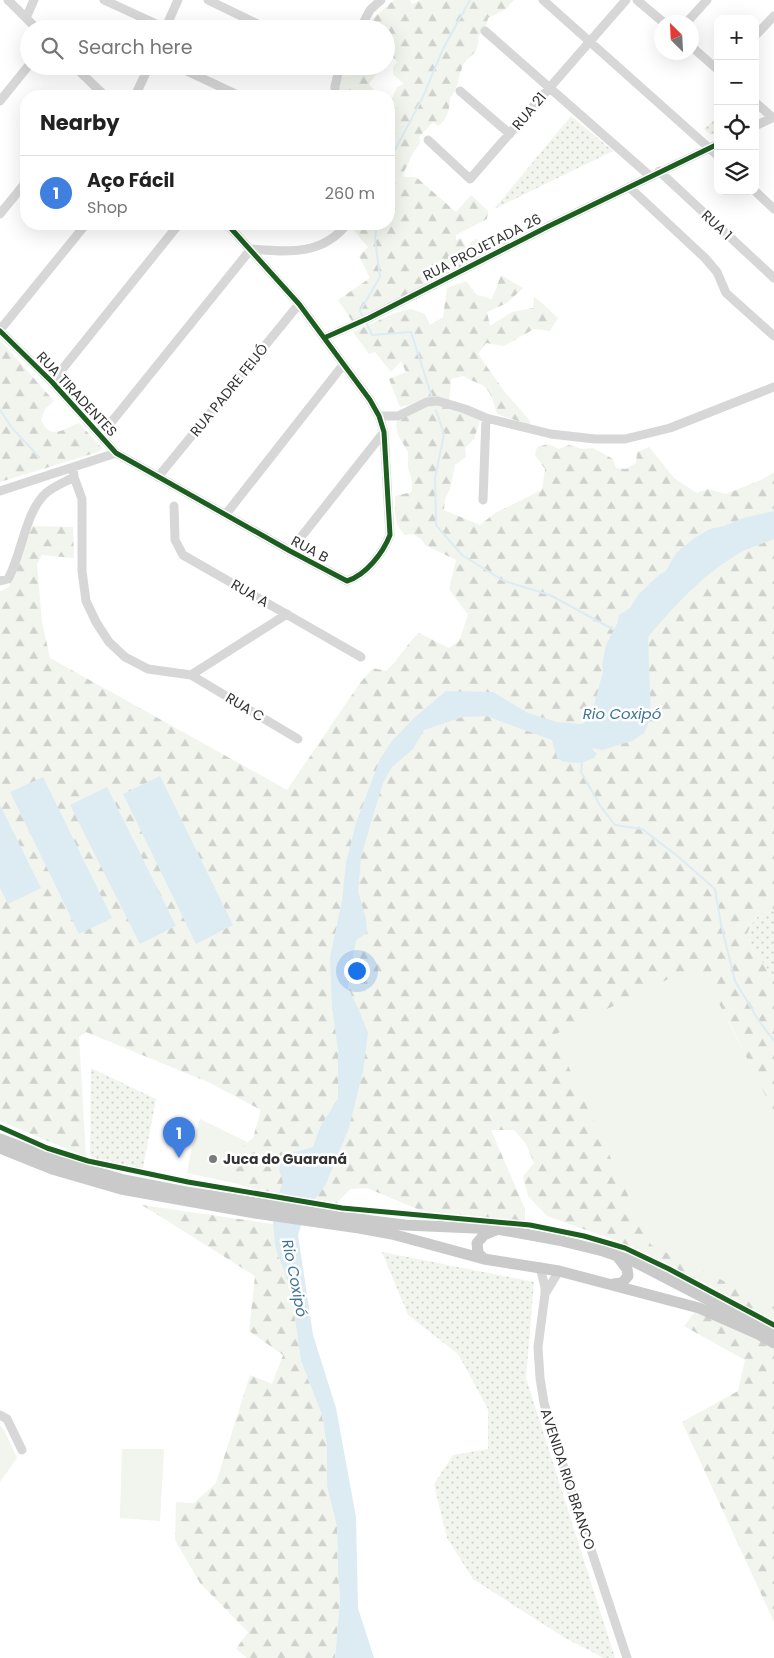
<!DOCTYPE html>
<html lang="en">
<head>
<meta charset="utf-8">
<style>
  :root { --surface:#fff; --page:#f6f6f6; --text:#222; --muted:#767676; --line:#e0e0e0; --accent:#111827 }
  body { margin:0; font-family:Poppins,sans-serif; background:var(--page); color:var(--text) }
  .controls { position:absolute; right:15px; top:15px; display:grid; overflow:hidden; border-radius:10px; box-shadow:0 5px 20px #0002 }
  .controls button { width:45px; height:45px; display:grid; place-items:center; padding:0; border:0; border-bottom:1px solid var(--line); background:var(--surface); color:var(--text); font:25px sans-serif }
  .compass { position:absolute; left:654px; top:15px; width:45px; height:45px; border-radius:50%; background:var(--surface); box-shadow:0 5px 20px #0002; rotate:336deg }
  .you { position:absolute; left:356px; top:970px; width:18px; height:18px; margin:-12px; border:4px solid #fff; border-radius:50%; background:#1a73e8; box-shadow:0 0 0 8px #1a73e833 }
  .badge { display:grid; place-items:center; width:32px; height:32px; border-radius:50%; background:var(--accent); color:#fff; font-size:16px; font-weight:700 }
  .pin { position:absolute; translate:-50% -41px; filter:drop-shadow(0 1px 2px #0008) }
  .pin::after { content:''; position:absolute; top:26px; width:18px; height:15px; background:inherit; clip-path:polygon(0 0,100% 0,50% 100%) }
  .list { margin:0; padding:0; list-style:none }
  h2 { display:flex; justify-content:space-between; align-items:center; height:65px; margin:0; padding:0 20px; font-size:21px }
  h2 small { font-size:16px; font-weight:400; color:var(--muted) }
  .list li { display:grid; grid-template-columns:32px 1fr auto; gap:15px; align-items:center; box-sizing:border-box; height:75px; padding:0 20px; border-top:1px solid var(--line) }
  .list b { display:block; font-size:19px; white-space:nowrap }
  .list p { margin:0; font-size:16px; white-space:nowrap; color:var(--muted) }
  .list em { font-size:16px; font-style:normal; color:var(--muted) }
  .icon { flex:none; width:28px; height:28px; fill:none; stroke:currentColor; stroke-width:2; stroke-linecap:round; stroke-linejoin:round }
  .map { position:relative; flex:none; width:774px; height:1658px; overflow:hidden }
  .search { position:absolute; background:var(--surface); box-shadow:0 5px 20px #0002; left:20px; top:20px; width:375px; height:55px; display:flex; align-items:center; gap:12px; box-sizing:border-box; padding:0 18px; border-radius:28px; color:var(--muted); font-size:19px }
  .panel { position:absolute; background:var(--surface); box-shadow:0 5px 20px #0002; left:20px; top:90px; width:375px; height:140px; border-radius:20px }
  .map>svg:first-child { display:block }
</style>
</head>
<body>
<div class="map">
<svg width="774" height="1658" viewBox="0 0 774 1658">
  <defs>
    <pattern id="grass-dots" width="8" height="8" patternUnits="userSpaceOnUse" patternTransform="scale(1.25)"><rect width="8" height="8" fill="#f1f5ed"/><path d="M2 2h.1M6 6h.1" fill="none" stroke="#cfd2cc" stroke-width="1.8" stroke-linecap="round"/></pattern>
    <pattern id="forest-firs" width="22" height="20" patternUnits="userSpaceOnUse" patternTransform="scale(1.25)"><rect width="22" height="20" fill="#f1f5ed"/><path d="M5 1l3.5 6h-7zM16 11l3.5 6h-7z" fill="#cfd2cc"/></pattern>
  </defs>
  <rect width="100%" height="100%" fill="#fff"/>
  <path fill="url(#grass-dots)" d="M571,116L613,151L494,209Z
    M718,117V131L711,135L704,129Z
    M774,910V981L769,971L753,949L747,934C753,920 758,912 774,910Z
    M91,1068L156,1099L142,1173L95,1162L90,1155Z
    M382,1252L534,1282L526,1378L615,1658H604L565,1638L473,1579L447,1538L434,1484L453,1455L488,1449V1409L458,1354L408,1315Z"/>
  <path fill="url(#forest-firs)" d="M394,0H410L412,5L419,0H514L506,9L488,18L486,26L478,37C481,55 466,55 462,68C457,80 459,87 450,98C450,109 447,120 438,126L433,122L419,137L420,143L412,155L403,174L405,177H416L456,212L471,195L488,211L487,219L456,235V240L461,238L467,249L470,243L476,239L483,241L486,246L491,249L497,247L496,233L500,232L507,244L354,324L338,300L370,278L359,256L368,247L354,231L358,224H389V105L397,87L404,84L393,74V67L397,62L393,57L388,54L386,47V29H365L370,21Z
    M345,66H386H382L369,84L373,89L370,96H338L340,79Z
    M501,275L523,288L507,303L487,312L490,326L512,312L533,308L534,296L558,318L550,331L534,329L504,346L486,343L478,354L504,391L530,421V425L497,414C494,404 491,390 482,385C476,382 470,380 464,376L451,379L449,405L480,421L474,439L465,448L466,457L455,465L450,489L445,499L444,510L480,525L495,513L542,490L545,469L535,455L537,447L548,444L559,449L569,445L583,449L593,448L613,459L616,468L626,469L636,463L637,452L649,447L674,478L697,493L708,489L726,494L761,480L774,472V910C758,912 753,919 747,934L753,949L769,971L774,981V1114L729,1022L717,1007L774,1305V1323L617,1241L547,1216L528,1196L523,1176L534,1163L526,1144L514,1130H491L525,1209V1222L422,1211L367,1188L350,1189L337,1203L260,1191L234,1183L233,1170L239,1149L253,1138L261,1110L208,1082L86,1032L79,1037L86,1157L0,1121V591H2L9,587L32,526L73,527L74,558L42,555L37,564L42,622L50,658L287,790L360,683L373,668L386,671C399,660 406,644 419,633L449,648L459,641L468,615L449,589L456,560L425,545L421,539L413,534L405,535C393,523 395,512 395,496L412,492V481L408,467V452L398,435L396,425L399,417L422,402L400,407L389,379L406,372L401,361L391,372L375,352L369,354L353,332L395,313L411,309L425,314L430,325L443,317L447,288L466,281L477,295L492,299Z
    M0,340L54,401L45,409L41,420C50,441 64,429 79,423L102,448L98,452L0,482Z
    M142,1205L273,1224L275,1247L291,1291L301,1361L322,1415L327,1447V1486L337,1527L338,1573L340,1599L335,1658H247L236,1649L248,1632L200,1583L175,1540L176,1502L194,1503L216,1483L250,1375L272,1384L283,1355L249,1331L255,1276Z
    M695,1312L764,1341L774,1349V1622L682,1422L738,1391L745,1360L684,1326Z"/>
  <path fill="#f1f5ed" d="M699,964L774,1112V1306L651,1245L554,1035Z
    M200,1119L247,1142C235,1153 233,1167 234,1183L187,1173L192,1147Z
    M0,1425L4,1430L17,1458L0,1482Z
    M122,1449H164L160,1521L120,1518Z"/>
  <path fill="#ddebf3" d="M774,511V539C765,543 754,546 745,550C707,570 676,604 648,637L651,718L644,733L632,741L602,750L592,748L594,752L597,753L594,758L581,763L564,762L557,758L552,740L486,716L463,717L424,730L413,749L392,767L383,783L370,826L361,857L358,891L366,919L367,933L356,940L348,988L358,1008L368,1033L363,1071L349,1128L325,1186L306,1210L298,1235L313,1335L336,1408L356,1517L358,1608L374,1658H335L340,1599L338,1573L337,1527L327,1486V1447L322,1415L301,1361L291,1291L275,1247L273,1224L275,1204L283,1182L279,1169L282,1156L313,1147L321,1125L338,1099V1050L332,1006L330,957L342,901L346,863L356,823L380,759L392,741L415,717L446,691L493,692L528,713L557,722L582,724L587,721L592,714L595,701L603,672L602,665L606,645L617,624L619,615L630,608L638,595L659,575L666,571L676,553L696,537L710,529L724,526L743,518Z
    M160,776L233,925L196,944L123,794Z
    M43,777L112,918L79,934L10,792Z
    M107,787L176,926L140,944L70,805Z
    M0,805L41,888L8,904L0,888Z"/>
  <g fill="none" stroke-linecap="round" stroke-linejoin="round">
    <path stroke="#ddebf3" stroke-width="2" d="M389,161L422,99L443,49L470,0
      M363,317L360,311L380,277L375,239L377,224
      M366,322L372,335L411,332L432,397
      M0,410L12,428L39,457
      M436,410L444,434L435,478L436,525L462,555L504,581L550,595L616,631
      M582,763L581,772L601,807L615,825L642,829L675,854L715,889L721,924L735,981L759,1021L774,1041"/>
    <path stroke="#d7d7d7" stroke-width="9" d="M8,0L37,29
      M104,0L165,28
      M208,0L268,29
      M543,0L718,156
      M637,0L663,22
      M26,18L34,0
      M687,22L707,0
      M165,29L178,0
      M360,29L370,10L381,0
      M485,31L650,176
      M755,36L774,16
      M692,47L718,70
      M74,66L105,96
      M176,66L240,96
      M460,91L510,134
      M135,96L149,66
      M335,96V86L340,66
      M0,101L29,65
      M755,102L773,118
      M755,126L774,117
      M428,140L470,179L626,0
      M659,171L774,278
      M629,187L705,258L717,272L726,293L774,336
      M755,191L774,209
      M0,214L26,182
      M251,249C287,252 322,256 347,224
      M0,330L86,224
      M0,331L52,382L116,453L290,551L347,581C366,575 383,553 390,535L384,432L379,416L370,400L299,304L227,224
      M324,338L369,318L547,227L718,144
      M52,382L179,224
      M379,416H398L427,402L438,401L465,409L486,418L551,434L595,439H625L670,428L774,387
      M101,435L251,249
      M73,467L74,477L82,499V571L86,601L96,622L109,642L125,657L148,669L191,675L287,614
      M158,477L299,304
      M0,491L116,453
      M483,500L486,418
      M174,506L175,540L183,555L361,657
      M226,514L343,365
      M290,551L384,432
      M0,581L8,579C22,554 25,512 46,493C54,486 65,482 74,477
      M191,675L298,739
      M540,1267L545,1287V1294L538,1347L540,1378L544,1403L555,1441L627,1658
      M545,1294L559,1271
      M0,1415L7,1419L22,1450"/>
    <path stroke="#cacaca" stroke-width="11" d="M0,1139L55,1160L124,1180L186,1192L372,1221L405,1225L497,1229L558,1240L603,1251L635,1262L774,1334
      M0,1148L52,1169L121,1189L255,1213L359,1228L392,1234L484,1259L559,1271L699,1308L758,1334L774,1343
      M484,1259L478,1253L477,1243L484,1235L496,1230
      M613,1284L622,1283L628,1276L627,1269L617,1256"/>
    <g stroke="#fff" stroke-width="8">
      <path id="cycleway" d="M0,331L52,382L116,453L290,551L347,581C366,575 383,553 390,535L384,432L379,416L370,400L299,304L227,224
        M324,338L369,318L547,227L718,144
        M0,1127L47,1148L88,1161L188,1182L342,1208L530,1225L584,1236L625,1248L669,1269L774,1325"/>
    </g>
    <use href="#cycleway" stroke="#1b5e20" stroke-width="5"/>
  </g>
  <circle fill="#7a7a7a" stroke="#fff" stroke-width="2" cx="213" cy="1159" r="5"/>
  <g text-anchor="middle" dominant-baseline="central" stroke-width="5" stroke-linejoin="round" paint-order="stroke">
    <g font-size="14" fill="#333" stroke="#fff">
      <text transform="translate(529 111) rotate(-50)">RUA 21</text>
      <text transform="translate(717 225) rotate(43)">RUA 1</text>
      <text transform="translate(482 247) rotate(-27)">RUA PROJETADA 26</text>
      <text transform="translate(229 390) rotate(-51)">RUA PADRE FEIJÓ</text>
      <text transform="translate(77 394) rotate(47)">RUA TIRADENTES</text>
      <text transform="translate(310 549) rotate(28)">RUA B</text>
      <text transform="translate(250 593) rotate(30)">RUA A</text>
      <text transform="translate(245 707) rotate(31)">RUA C</text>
      <text transform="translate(568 1479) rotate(72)">AVENIDA RIO BRANCO</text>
    </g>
    <g font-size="14" font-weight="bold" fill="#333" stroke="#fff" text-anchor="start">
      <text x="223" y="1159">Juca do Guaraná</text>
    </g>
    <g font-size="15" font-style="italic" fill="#3f7597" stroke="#fff">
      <text x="622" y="713">Rio Coxipó</text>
      <text transform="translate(295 1278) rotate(79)">Rio Coxipó</text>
    </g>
  </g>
</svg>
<div class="controls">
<button>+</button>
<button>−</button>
<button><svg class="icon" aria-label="locate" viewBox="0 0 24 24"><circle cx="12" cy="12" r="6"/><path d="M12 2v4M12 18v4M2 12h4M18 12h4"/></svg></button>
<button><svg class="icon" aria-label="layers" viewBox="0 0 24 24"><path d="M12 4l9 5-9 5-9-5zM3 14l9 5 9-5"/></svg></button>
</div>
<svg class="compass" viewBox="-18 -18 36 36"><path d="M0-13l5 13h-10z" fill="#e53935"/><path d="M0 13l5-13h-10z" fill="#767676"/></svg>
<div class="you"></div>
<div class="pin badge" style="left:179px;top:1158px;background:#3f7fe0">1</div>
<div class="search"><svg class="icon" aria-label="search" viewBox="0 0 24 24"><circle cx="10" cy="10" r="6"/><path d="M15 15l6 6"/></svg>Search here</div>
<section class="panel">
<h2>Nearby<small></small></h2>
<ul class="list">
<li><span class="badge" style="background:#3f7fe0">1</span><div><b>Aço Fácil</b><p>Shop</p></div><em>260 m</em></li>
</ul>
</section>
</div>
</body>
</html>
